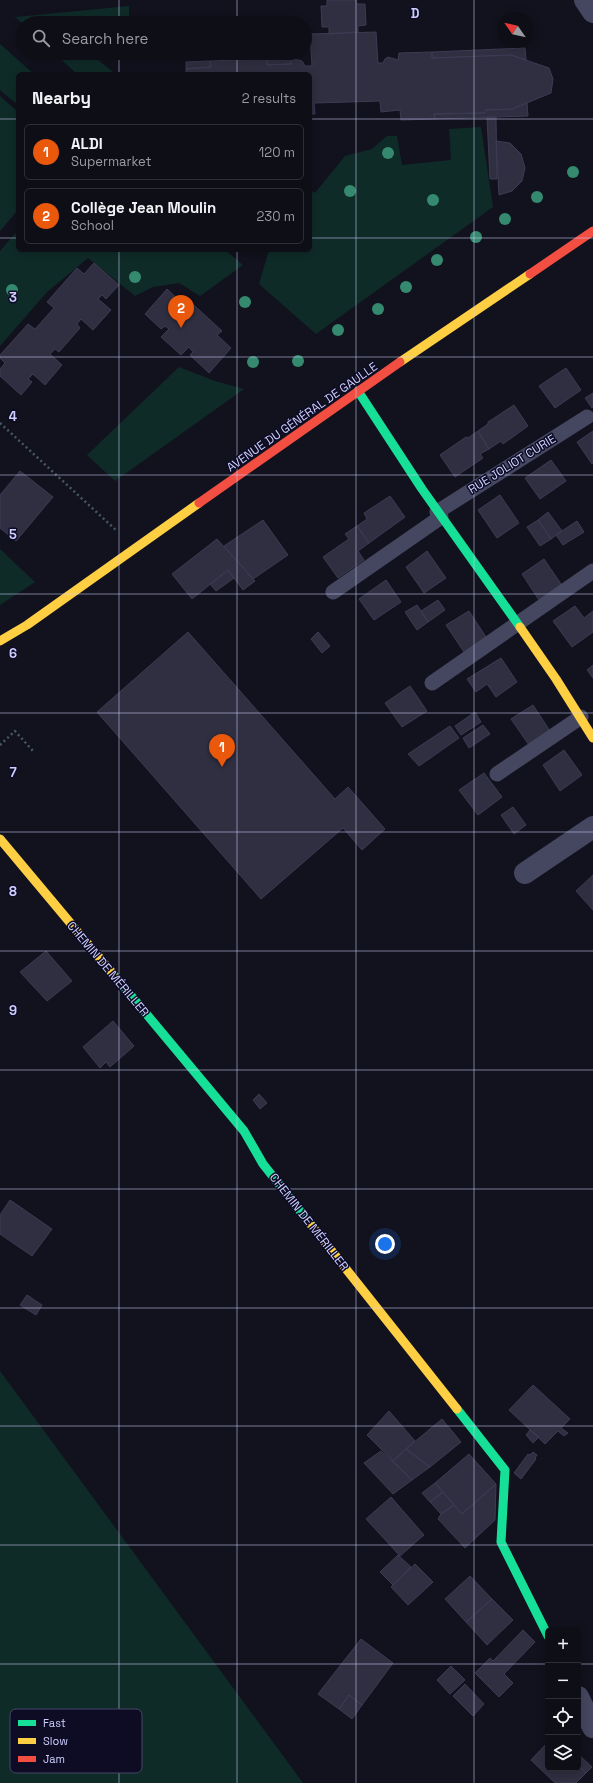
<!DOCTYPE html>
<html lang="en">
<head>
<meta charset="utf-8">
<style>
  :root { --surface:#0e0e16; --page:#17171f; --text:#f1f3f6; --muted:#9b9ca1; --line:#2e2e35; --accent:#ea580c }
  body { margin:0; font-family:"Space Grotesk",sans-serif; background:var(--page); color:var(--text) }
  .controls { position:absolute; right:12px; bottom:12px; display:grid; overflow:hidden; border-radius:6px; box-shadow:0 2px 10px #0003 }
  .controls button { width:36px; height:36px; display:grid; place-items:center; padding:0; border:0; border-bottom:1px solid var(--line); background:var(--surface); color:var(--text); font:20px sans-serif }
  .compass { position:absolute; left:497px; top:12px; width:36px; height:36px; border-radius:50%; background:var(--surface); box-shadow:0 2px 10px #0003; rotate:304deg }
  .you { position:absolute; left:385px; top:1244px; width:14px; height:14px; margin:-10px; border:3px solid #fff; border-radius:50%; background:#1a73e8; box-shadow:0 0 0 6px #1a73e833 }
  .badge { display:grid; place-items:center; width:26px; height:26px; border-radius:50%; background:var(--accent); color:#fff; font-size:13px; font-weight:700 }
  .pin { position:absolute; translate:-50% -33px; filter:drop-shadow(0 1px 2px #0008) }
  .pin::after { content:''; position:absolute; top:21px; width:14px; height:12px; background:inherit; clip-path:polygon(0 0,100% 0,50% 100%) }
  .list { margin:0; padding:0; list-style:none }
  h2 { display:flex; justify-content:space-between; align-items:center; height:52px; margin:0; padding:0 16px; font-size:17px }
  h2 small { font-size:13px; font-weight:400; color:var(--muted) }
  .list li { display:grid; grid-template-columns:26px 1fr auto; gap:12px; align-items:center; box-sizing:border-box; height:56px; margin:0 8px 8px; padding:0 8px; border:1px solid var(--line); border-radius:6px }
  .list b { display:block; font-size:15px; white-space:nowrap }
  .list p { margin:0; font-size:13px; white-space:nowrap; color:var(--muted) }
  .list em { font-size:13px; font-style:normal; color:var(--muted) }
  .icon { flex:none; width:22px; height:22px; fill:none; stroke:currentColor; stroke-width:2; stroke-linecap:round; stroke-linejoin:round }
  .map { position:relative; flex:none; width:593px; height:1783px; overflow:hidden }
  .search { position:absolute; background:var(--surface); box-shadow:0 2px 10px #0003; left:16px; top:16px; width:296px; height:44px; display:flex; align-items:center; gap:10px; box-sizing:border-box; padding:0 14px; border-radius:22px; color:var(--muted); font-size:15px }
  .panel { position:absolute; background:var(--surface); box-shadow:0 2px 10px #0003; left:16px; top:72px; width:296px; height:180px; border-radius:6px }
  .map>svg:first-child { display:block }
</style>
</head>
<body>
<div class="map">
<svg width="593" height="1783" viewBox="0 0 593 1783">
  <rect width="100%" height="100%" fill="#12121e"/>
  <path fill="#0f2b28" d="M129,6V23H23V24L15,17Z
    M0,44L34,74H18V105L0,90Z
    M54,53H105L99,61L116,74H77Z
    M0,96L18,112V210L0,231Z
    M481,127L493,207L316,334L259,284L269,250H310V190L315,193L345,156L372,149L387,136H397L402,165L451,160L449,129Z
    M18,230V250H225L243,265L200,296L179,283L153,287L135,296L88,258L47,292L0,346V251Z
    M179,367L215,381L244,389L115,481L87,455Z
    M0,549L35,582L0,605Z
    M0,1371L303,1783H0Z"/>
  <path fill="#302f41" stroke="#3c3b53" d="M327,0H356L357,4H365L366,25L358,26V32L329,34V27H322L321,6H327Z
    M376,32L378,63H383L385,59L388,57L398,60L399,53L432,52V58L511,55L549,68L553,79L551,93L512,109L486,110L485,113L434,114L435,119L401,120L400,110L381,112L380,101L314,103L315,114H310V74H186V69L211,67L210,61L267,59V65L291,64L293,59L298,60L302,61L305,66H312L310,34Z
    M525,48L526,60L511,55L432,58V52Z
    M291,58V64L267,65V59Z
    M210,61L211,67L186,69V62Z
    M527,103L528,116L435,119L434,114L485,113L486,110L512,109Z
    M487,117H496L497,179H490Z
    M496,141L510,143L521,154L525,168L522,181L512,191L499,195Z
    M94,263L119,285L106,299L102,295L98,299L111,310L93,330L81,319L77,324L80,328L59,352L55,349L50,354L62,365L45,385L33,374L28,379L32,382L21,395L0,376V369L5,363L0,358V355L28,324L35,329L54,308L47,302L77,268L84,274Z
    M167,289L180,301L184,296L222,331L217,335L231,348L209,373L190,355L193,352L189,347L181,355L161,337L169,329L165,326L161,329L145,314Z
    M566,368L581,390L555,408L539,386Z
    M593,393V407L592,408L585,398Z
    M514,405L528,426L503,444L501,441L489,449L478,431L488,424V422Z
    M478,431L489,449L480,454L483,458L455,477L440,455L466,437L468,438Z
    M593,431V463L592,464L577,442Z
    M551,460L566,481L540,499L525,478Z
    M20,471L53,497L16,541L0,528V495Z
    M500,495L519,523L497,538L478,510Z
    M390,496L405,517L369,543L357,526L367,519L364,513Z
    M548,512L562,531L551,539L538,520Z
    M263,520L288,555L253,579L224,546Z
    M538,520L551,539L540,546L527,527Z
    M577,521L584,532L563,545L556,535Z
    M357,526L369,543L358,551L364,560L338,578L323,557L349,539L345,534Z
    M217,539L255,581L243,590L228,570L192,599L172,574Z
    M427,551L446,578L424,593L406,567Z
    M544,559L561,584L539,600L522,574Z
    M228,570L234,578L216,591L210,584Z
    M386,580L401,602L374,620L359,599Z
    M438,600L445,610L428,622L421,611Z
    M417,605L428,622L417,630L405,612Z
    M575,606L584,618L593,611V632L572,647L553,621Z
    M469,611L486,637L464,652L446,625Z
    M188,632L335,799L348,787L385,829L362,850L343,828L261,899L97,712Z
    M318,632L330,646L322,653L311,639Z
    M501,658L517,682L496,697L487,684L476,692L467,679Z
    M593,665V678L587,670Z
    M410,686L427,711L402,727L385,703Z
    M533,705L550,731L529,745L511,719Z
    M475,712L481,722L461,735L455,726Z
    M483,725L490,734L469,748L463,738Z
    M450,726L459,738L419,766L408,754Z
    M564,750L582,775L560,791L543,765Z
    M484,773L502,797L478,815L459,790Z
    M513,807L526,825L514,834L501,815Z
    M593,875V910L576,891Z
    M46,951L72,981L47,1001L20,972Z
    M113,1021L134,1046L110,1067L106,1062L100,1068L83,1047Z
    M259,1094L267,1103L260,1109L253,1100Z
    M10,1200L52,1229L32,1256L0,1234V1215Z
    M27,1295L42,1305L36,1315L20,1305Z
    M533,1385L570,1419L561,1428L568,1433L564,1436L558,1431L545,1444L509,1410Z
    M389,1411L415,1441L393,1461L367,1435Z
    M442,1419L461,1442L430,1467L406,1449Z
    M530,1430L539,1437L533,1443L526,1435Z
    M406,1449L430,1467L412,1480L393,1461Z
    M381,1451L412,1480L393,1494L364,1463Z
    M533,1452L537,1455L535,1458L536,1459L521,1479L514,1473L528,1454L530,1455Z
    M469,1454L496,1484L462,1514L435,1483Z
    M435,1483L443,1492L430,1502L422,1493Z
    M496,1484L495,1520L465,1548L438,1519L441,1514L454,1505L462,1514Z
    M443,1492L454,1505L441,1514L430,1502Z
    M391,1497L424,1535L400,1556L366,1519Z
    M398,1555L411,1567L393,1585L380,1572Z
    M415,1564L433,1582L408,1605L391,1587Z
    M470,1576L492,1599L466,1622L445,1599Z
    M492,1599L513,1620L487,1645L466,1622Z
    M523,1630L535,1642L504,1674L513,1683L499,1697L475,1673L490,1658L493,1661Z
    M361,1639L393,1663L362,1705L349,1695L339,1709L318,1694Z
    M451,1666L465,1680L450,1694L437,1680Z
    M465,1684L484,1704L473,1716L453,1696Z
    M349,1695L362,1705L352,1719L339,1709Z
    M548,1742V1768H578V1765L586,1773L576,1783H555L531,1760Z
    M578,1754L592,1767L586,1773L578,1765Z"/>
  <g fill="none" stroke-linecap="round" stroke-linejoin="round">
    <path stroke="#455965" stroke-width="2.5" stroke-dasharray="2 3" stroke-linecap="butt" d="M0,423L117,531
      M0,745L15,731L33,751"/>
    <path stroke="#454760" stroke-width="15" d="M437,512L587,417
      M333,592L441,517
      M432,683L593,571
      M497,774L581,717"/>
    <path stroke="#454760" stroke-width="22" d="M585,0L593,12
      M525,873L593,827
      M578,1697L593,1727"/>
    <path stroke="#16e098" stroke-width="9" d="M358,391L422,489L520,627
      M113,974L244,1131L263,1164L312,1226
      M457,1409L505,1470L501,1542L548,1636"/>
    <path stroke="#ffcf43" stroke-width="9" d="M400,362L530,274
      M520,627L556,679L593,738
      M0,641L27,625L199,503
      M0,839L113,974
      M312,1226L457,1409"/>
    <path stroke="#f24e42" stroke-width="9" d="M530,274L593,231
      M199,503L400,362"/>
  </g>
  <g fill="#34896f">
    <circle cx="388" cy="153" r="6"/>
    <circle cx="573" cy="172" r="6"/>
    <circle cx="350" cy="191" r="6"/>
    <circle cx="537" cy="197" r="6"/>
    <circle cx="433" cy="200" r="6"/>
    <circle cx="505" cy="219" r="6"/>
    <circle cx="476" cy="237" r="6"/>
    <circle cx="437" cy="260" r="6"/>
    <circle cx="135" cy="277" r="6"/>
    <circle cx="406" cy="287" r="6"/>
    <circle cx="12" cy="290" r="6"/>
    <circle cx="245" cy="302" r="6"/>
    <circle cx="378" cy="309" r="6"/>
    <circle cx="338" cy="330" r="6"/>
    <circle cx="298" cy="361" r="6"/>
    <circle cx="253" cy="362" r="6"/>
  </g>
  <path fill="none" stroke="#cfcfff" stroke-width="1" stroke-opacity="0.55" d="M119,0V23M237,0V23M356,0V1783M474,0V1783M119,53V74M237,53V74M0,119H18M310,119H593M0,238H18M310,238H593M119,250V1783M237,250V1783M0,357H593M0,475H593M0,594H593M0,713H593M0,832H593M0,951H593M0,1070H593M0,1189H593M0,1308H593M0,1426H593M0,1545H593M0,1664H548M578,1664H593"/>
  <g text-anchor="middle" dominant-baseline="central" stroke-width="3" stroke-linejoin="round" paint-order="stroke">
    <g font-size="12" fill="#cfcfff" stroke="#0d0c24">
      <text transform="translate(302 417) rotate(-35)">AVENUE DU GÉNÉRAL DE GAULLE</text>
      <text transform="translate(512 464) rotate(-32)">RUE JOLIOT CURIE</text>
      <text transform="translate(108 969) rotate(50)">CHEMIN DE MÉRILLER</text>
      <text transform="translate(309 1222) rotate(52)">CHEMIN DE MÉRILLER</text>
    </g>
  </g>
  <rect x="10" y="1709" width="132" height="64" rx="6" fill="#0d0c24" stroke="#474666" stroke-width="1"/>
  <rect x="18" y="1720" width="18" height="6" fill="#16e098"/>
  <rect x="18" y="1738" width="18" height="6" fill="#ffcf43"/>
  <rect x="18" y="1756" width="18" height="6" fill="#f24e42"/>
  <g font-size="11" fill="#cfcfff">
    <text x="43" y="1727">Fast</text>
    <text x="43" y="1745">Slow</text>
    <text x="43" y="1763">Jam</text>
  </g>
  <g font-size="13" text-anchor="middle" font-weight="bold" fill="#cfcfff" stroke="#0d0c24" stroke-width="3" stroke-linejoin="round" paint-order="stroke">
    <text x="415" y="18">D</text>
    <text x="13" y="302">3</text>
    <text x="13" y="421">4</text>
    <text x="13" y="539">5</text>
    <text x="13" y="658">6</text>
    <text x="13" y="777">7</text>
    <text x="13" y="896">8</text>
    <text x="13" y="1015">9</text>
  </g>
</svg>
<div class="controls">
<button>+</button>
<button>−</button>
<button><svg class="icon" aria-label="locate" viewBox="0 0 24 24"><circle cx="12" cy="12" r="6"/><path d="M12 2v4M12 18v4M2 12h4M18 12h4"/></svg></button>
<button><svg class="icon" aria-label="layers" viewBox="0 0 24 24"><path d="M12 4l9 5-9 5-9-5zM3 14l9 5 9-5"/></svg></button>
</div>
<svg class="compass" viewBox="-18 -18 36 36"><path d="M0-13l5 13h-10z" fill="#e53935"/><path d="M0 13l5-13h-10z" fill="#9b9ca1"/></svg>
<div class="you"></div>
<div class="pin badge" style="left:222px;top:767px">1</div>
<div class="pin badge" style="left:181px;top:328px">2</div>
<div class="search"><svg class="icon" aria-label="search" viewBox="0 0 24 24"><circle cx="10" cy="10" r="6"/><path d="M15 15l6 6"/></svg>Search here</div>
<section class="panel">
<h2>Nearby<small>2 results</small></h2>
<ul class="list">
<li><span class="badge">1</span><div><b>ALDI</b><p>Supermarket</p></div><em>120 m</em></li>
<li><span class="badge">2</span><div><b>Collège Jean Moulin</b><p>School</p></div><em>230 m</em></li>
</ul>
</section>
</div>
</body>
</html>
